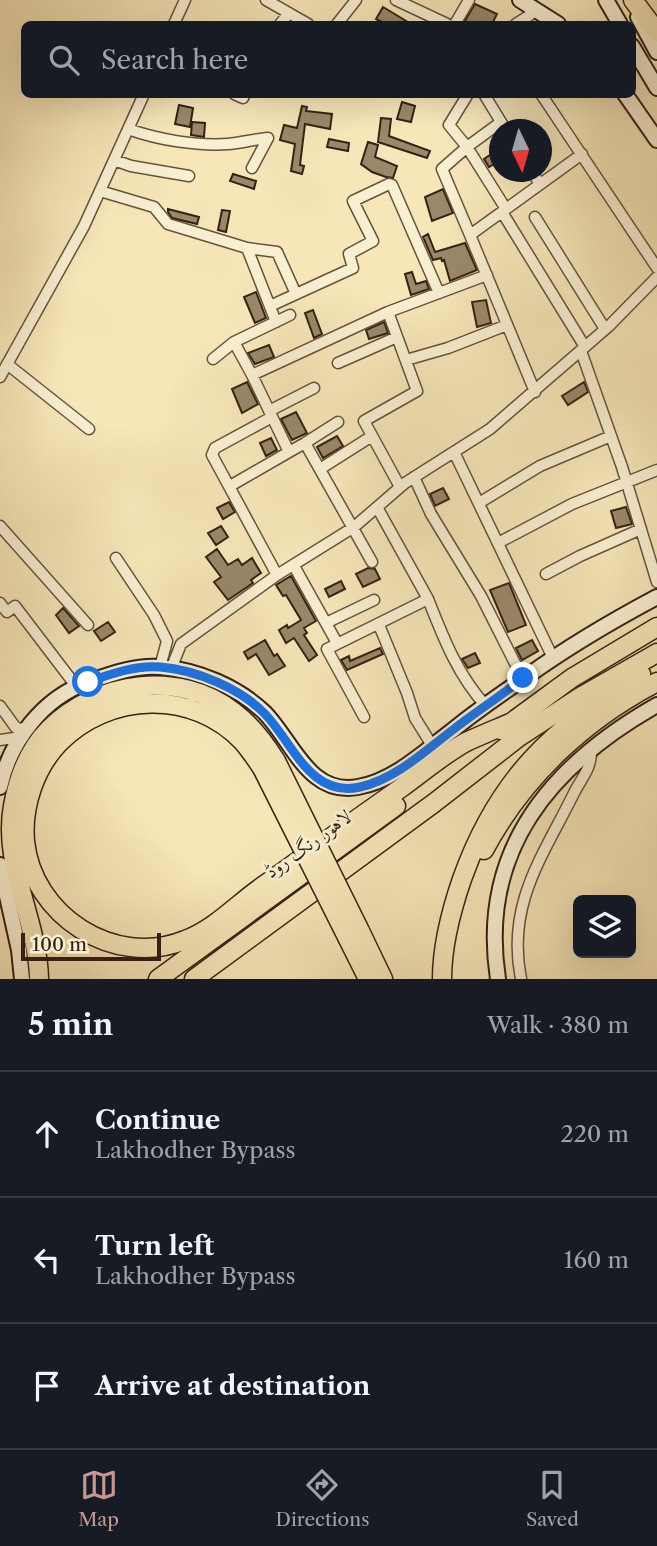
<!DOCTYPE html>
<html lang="en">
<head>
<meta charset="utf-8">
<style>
  :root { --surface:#171b24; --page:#20242c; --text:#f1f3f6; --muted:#9ea1a6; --line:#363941; --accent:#c59692 }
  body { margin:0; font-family:"Libre Caslon Text",Amiri,serif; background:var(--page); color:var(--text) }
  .controls { position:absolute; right:21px; bottom:21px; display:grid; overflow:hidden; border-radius:10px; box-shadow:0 7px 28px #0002 }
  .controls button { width:63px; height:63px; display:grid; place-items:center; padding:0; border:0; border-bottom:2px solid var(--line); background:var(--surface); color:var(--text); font:35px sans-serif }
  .compass { position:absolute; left:489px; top:119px; width:63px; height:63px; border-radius:50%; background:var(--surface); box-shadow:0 7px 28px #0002; rotate:175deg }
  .scale { position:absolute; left:21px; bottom:18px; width:140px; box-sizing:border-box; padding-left:7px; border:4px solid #352214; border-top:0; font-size:19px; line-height:24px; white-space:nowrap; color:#352214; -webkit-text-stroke:5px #f9efd1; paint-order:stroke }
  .stop { position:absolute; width:21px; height:21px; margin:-16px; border:5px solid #1a73e8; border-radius:50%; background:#fff }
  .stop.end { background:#1a73e8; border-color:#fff; box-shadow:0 2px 7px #0008 }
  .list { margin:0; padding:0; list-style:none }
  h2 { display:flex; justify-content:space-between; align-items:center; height:91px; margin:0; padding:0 28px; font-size:30px }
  h2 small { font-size:23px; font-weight:400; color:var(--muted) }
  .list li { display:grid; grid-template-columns:46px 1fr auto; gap:21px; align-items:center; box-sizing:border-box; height:126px; padding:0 28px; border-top:2px solid var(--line) }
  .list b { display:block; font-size:26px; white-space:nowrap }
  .list p { margin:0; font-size:23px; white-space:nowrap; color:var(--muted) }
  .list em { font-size:23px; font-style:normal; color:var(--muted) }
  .icon { flex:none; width:38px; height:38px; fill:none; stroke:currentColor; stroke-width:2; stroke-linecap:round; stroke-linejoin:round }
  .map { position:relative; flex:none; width:657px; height:979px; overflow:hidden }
  .search { position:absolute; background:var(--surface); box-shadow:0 7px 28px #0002; left:21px; right:21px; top:21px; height:77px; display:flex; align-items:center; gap:18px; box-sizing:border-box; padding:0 24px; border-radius:10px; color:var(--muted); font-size:26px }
  .sheet { height:469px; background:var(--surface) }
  nav { display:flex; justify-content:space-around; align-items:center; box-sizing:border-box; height:98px; border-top:2px solid var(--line); background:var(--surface); font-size:19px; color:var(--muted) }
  nav a { display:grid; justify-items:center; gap:4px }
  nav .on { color:var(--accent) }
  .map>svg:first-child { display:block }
</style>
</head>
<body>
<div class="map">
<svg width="657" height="979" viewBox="0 0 657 979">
  <rect width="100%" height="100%" fill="#f6e6b8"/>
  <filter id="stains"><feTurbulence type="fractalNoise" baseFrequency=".00286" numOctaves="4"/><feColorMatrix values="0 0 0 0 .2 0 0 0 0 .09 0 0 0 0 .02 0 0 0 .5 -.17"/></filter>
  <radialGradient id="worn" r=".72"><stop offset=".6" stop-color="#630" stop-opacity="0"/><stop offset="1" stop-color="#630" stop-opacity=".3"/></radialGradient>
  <path fill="#998869" stroke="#352214" stroke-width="2" d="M475,4L497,14L492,24H463Z
    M383,7L398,16L411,24H386L376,19Z
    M402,102L415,106L411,122L397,119Z
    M179,105L193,108L190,127L175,124Z
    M302,106L307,107L306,111L332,114L330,129L305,124L300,165L304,166L302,174L291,171L295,144L280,140L284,125L297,128Z
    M381,118L391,119L389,136L430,151L427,158L378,142Z
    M192,122L205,123L204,137L191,135Z
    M329,139L349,143L348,151L327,147Z
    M368,142L378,145L375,157L397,166L393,178L386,177L372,172L361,164Z
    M500,148V160L489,167L484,159Z
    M233,174L256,181L254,189L230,181Z
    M443,189L453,213L432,221L425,197Z
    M168,209L199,217L197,224L172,218L168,212Z
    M222,210L230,211L226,232L218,230Z
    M428,234L435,252L465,243L477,270L450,281L444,260L442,261L441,258L433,260L423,237Z
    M412,272L416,284L426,281L429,289L411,295L405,274Z
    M256,292L266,318L255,323L244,297Z
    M486,300L491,323L477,327L472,302Z
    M313,310L322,334L314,338L305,313Z
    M384,322L388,333L369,339L366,330Z
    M269,345L274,357L255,364L248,353Z
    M247,382L258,404L242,413L232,389Z
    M584,382L588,392L568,405L562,396Z
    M296,412L307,433L292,440L281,419Z
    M337,436L343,446L323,458L317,447Z
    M271,438L277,450L266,456L260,443Z
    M443,488L449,499L435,506L430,494Z
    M229,502L235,512L223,519L217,508Z
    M626,507L632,524L616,528L611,511Z
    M221,526L228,537L216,545L208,533Z
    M217,549L228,565L238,559L242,565L252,558L261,573L251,580L253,583L228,600L214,582L221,577L206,557Z
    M368,568L375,569L380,579L363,587L356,574Z
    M291,576L316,621L304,628L307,633L304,635L317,655L309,661L294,638L286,643L279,630L287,625L288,628L301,620L286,595L283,596L276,585Z
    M341,581L345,589L329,597L325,589Z
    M509,583L526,625L508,632L490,590Z
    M63,608L79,626L69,633L56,615Z
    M108,622L115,632L101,641L94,631Z
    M265,640L274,656L277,654L285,666L269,675L256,654L248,659L244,652Z
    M532,640L538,651L522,660L516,648Z
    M380,648L383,654L347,670L341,660L349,656L350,661Z
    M475,653L480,663L468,668L462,659Z"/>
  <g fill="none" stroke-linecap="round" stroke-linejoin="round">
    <g stroke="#65533d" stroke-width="13">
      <path id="street" d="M266,0L308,24
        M396,0L447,24
        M174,24L185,0
        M280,24L289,13
        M337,24L356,0
        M455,24L469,0
        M516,24L530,15L534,8
        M234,94L243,98L245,94
        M468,94L449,125L467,147L506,209
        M484,94L501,122
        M541,94L657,268
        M128,129C159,140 196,146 228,144C241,143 255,139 268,138
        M114,160L131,166L189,176
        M252,168L268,138
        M532,172L540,184
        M100,191L154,207L168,224L247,248L276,322
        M502,212L585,347
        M535,217L605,329
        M470,235L442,169L467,147L501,122L506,130
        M247,248L277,252L296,294
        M270,306L353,268L349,254L373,241L353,201L389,184L392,185L439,293
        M234,342L290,315
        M581,351L622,467L657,582
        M213,359L234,342L252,375
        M406,360L448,348L507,325
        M338,363L397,337
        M7,364L89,429
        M0,377L84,226L144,94
        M535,392L470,235L582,154
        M269,411L314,388
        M272,417L215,448L212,455L277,575
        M305,443L338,422
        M454,452L553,658
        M320,469L372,436
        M414,477L431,514L481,596L523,679
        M230,486L289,452
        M400,487L364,421L417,391L388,312L487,275
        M479,503L540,466L611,436
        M377,507L428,599
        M0,526L88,625
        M498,543L572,504L657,470
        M116,558L154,615L167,641L160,667
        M372,562L305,443L289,452L252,375L388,312
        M294,566L337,643
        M546,574L580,556L641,529
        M0,603L7,612L15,606L76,686
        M326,623L374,600
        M379,625L407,693L415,718L433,747
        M171,669L181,644L277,575L354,527L405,483L490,429L609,326L657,277
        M0,706L16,728L26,729
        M364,717L327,649L428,599C443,637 458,676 486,706
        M0,740L21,737
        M521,979C506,904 543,856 574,793C582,777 592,768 591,749"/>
    </g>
    <g stroke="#352214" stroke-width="18">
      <path id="secondary" d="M520,0L558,24
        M606,0L620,24
        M638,17L657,52
        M632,46L657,88
        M625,94L657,140
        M0,787C10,741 43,698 88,682C111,674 136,665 160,667C198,670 238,687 265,713C293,742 309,796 358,787C394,781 425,751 453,730C476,711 501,694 526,677C569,646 610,622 657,597
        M0,865L19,950L22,979
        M498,979C478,850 551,765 657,705"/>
    </g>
    <g stroke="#352214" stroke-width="21">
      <path id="highway" d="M633,0L657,32
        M501,730L572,678L657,627
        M262,768C256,759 250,750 243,742C193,689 109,692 59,743C35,768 22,806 25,841C32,915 114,969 185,940C215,929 237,904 263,886C309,853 355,820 401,788C422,773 444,754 466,742C481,735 496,729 510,723
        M484,850C523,777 584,720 657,682
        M360,931L383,979
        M348,939L368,979
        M39,979C38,921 2,864 13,806C18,778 29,749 49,729C97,681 179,669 234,712C251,725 265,743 276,761
        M158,979L396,806
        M194,979L434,803L519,737L580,697L657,653
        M442,979C442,945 451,911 462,879C498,778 552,729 641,674"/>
    </g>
    <use href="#street" stroke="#f9efd1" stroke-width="10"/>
    <use href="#secondary" stroke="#f9efd1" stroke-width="14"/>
    <use href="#highway" stroke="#f6e6b8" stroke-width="18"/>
    <g stroke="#352214" stroke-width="21" stroke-linecap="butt">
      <path id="highway-bridge" d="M276,761L360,931
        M262,768L348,939"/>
    </g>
    <use href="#highway-bridge" stroke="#f6e6b8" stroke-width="18"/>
  </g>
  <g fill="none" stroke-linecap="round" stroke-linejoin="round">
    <path stroke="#1a73e8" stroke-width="9" d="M88,682C110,674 136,665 160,667C196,670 240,688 265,714C293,743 310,798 360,787C396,779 426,750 454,729C477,711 501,696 523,678"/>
  </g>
  <g text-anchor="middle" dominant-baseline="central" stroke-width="6" stroke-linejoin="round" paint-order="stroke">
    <g font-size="19" fill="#352214" stroke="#f9efd1">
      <text transform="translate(308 844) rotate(-36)">لاہور رنگ روڈ</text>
    </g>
  </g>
  <rect width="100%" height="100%" filter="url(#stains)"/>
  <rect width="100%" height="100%" fill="url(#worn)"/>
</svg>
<div class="controls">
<button><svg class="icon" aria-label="layers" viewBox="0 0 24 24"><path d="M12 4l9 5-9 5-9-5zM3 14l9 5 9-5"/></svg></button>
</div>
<svg class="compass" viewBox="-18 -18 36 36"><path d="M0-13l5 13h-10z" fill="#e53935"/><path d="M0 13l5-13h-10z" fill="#9ea1a6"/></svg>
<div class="scale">100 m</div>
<div class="stop" style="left:88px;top:682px"></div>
<div class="stop end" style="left:523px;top:678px"></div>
<div class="search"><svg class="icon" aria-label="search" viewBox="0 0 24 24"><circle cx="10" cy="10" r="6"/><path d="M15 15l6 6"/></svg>Search here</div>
</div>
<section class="sheet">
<h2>5 min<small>Walk · 380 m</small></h2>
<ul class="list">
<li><svg class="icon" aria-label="ahead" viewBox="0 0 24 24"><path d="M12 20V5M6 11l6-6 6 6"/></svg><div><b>Continue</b><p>Lakhodher Bypass</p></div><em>220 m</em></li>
<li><svg class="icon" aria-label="left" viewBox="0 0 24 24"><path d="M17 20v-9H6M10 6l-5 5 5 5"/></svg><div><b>Turn left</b><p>Lakhodher Bypass</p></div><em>160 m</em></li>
<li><svg class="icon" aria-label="arrive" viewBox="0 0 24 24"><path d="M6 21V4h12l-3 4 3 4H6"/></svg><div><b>Arrive at destination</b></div></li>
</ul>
</section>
<nav>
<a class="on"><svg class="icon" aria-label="map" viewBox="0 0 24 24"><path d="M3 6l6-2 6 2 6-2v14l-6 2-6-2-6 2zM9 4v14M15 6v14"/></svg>Map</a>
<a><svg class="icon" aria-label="directions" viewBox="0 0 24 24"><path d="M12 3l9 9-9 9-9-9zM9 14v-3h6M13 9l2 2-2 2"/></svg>Directions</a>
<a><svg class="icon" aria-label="saved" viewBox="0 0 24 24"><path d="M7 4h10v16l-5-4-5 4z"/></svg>Saved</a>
</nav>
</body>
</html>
